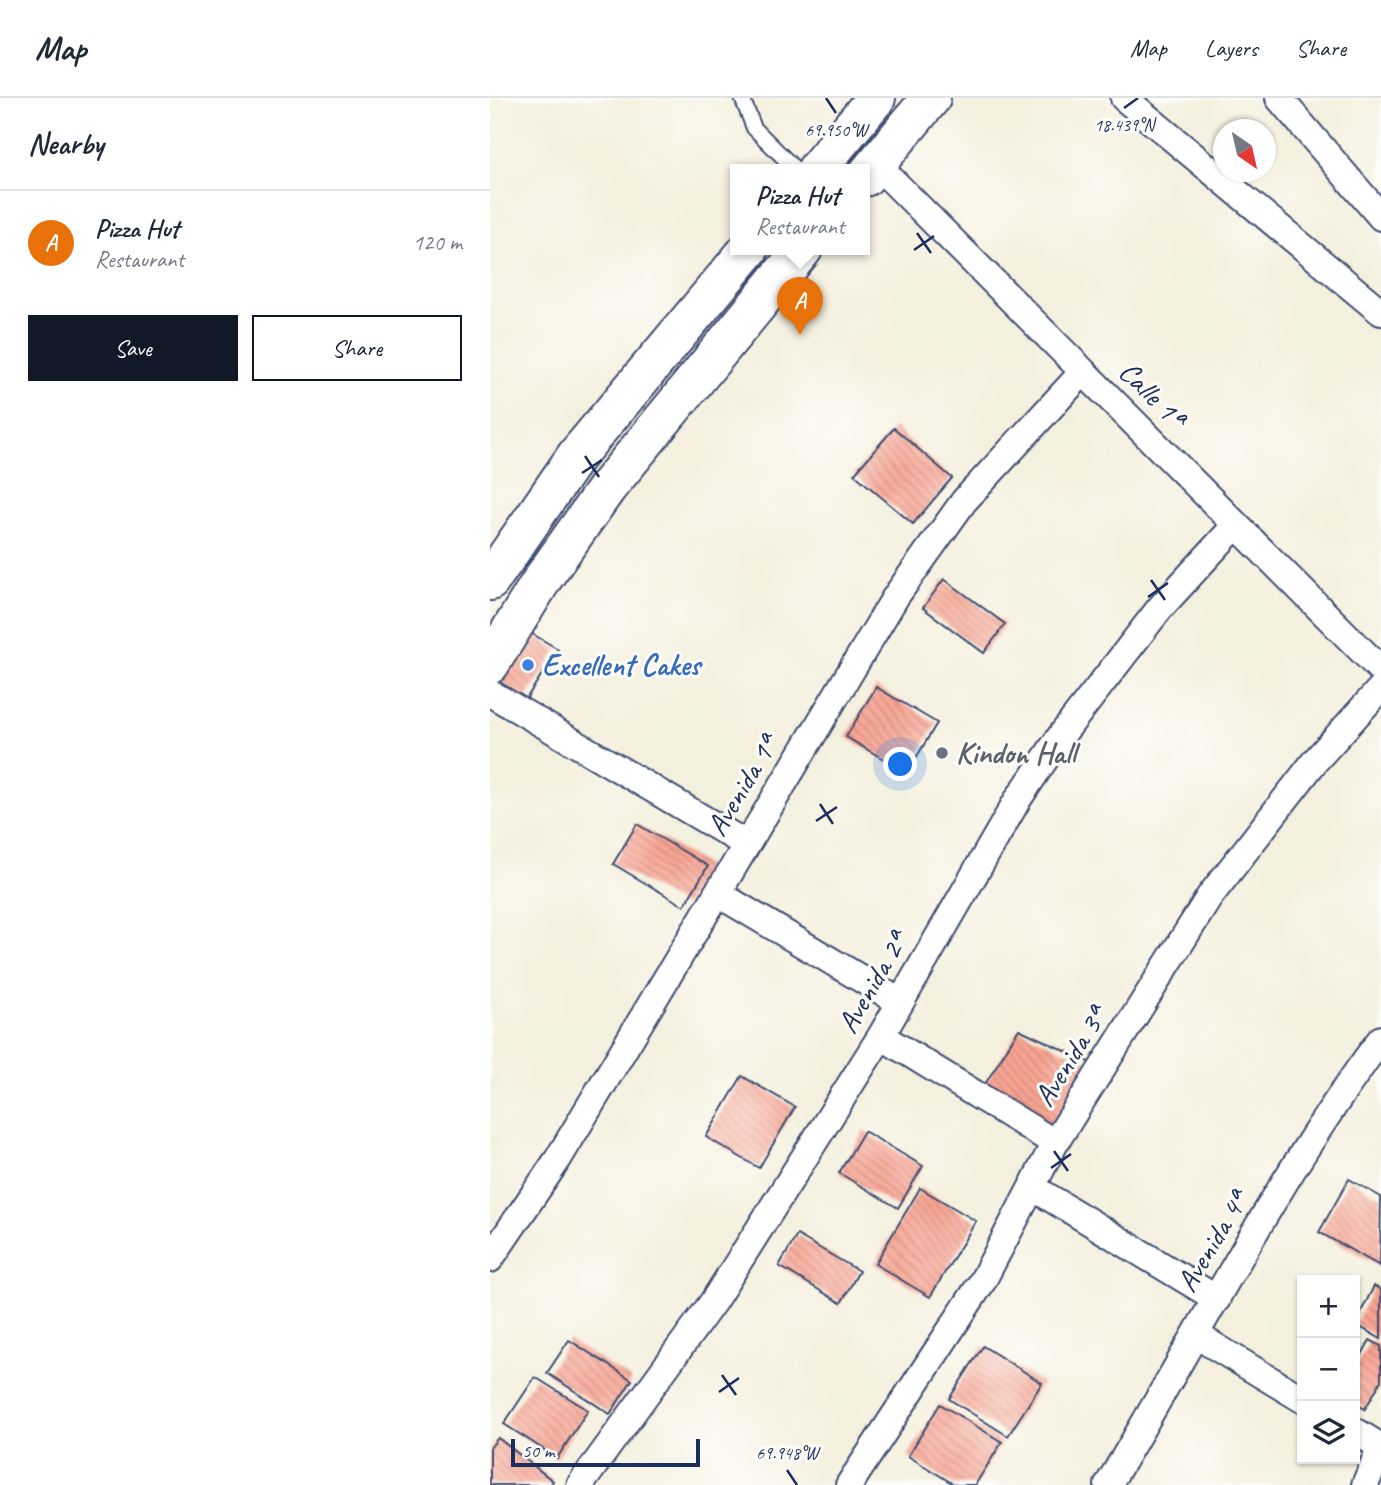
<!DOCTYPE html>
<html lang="en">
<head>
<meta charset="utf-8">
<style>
  :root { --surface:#fff; --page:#f6f6f7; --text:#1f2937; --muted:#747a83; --line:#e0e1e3; --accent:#111827 }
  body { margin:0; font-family:Caveat,sans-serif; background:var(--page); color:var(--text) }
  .controls { position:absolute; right:21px; bottom:21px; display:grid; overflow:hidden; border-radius:0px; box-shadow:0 2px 5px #0004 }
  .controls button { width:63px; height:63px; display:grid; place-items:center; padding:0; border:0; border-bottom:2px solid var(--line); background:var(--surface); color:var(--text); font:35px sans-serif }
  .compass { position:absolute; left:723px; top:21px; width:63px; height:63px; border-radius:50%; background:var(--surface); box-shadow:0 2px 5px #0004; rotate:146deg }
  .scale { position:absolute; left:21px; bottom:18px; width:189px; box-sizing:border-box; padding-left:7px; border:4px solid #1b2f5e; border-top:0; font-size:19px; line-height:24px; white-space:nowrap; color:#1b2f5e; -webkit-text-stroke:5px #fdfcf7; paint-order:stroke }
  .you { position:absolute; left:411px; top:667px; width:24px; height:24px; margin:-18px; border:5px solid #fff; border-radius:50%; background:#1a73e8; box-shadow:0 0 0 10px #1a73e833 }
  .badge { display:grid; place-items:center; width:46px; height:46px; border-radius:50%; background:var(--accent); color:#fff; font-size:23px; font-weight:700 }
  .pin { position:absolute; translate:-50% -58px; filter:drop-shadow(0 2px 4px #0008) }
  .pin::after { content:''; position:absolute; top:37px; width:24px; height:21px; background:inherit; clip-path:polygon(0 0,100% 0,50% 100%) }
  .popup { position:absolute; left:240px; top:66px; width:140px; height:91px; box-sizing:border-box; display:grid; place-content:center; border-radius:0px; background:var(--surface); filter:drop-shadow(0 2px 5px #0005); font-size:23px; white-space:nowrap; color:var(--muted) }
  .popup b { font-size:26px; color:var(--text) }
  .popup::after { content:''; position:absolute; left:50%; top:100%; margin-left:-14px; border:14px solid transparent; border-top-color:var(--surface) }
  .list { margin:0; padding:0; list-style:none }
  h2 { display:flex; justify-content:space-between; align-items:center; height:91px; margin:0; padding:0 28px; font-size:30px }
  h2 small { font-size:23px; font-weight:400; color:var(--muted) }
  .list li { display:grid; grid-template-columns:46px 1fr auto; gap:21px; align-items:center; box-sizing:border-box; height:105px; padding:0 28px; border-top:2px solid var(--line) }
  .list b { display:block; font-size:26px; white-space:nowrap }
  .list p { margin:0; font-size:23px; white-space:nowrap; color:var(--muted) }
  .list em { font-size:23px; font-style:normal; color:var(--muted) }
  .actions { display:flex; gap:14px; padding:21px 28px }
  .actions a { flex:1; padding:16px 0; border:2px solid var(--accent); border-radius:0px; text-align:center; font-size:24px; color:var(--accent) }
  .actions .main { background:var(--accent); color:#fff }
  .icon { flex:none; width:38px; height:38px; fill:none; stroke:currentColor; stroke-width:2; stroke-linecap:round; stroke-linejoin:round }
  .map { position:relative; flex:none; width:891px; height:1387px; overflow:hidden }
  header { display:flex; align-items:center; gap:42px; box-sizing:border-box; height:98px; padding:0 35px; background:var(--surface); border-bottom:2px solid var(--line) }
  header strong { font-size:33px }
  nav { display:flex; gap:38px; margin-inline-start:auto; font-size:24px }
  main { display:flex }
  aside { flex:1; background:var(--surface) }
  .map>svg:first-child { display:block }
</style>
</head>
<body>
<header>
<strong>Map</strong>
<nav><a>Map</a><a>Layers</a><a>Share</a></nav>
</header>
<main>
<aside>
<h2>Nearby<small></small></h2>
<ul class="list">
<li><span class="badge" style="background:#e8710a">A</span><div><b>Pizza Hut</b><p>Restaurant</p></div><em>120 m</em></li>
</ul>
<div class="actions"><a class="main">Save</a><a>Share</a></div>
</aside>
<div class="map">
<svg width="891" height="1387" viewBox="0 0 891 1387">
  <defs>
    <pattern id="building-back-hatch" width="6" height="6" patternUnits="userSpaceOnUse" patternTransform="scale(1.75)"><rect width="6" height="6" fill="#f9a492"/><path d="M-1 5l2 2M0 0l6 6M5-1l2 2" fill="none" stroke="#c9867a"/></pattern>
  </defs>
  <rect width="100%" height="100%" fill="#fdfcf7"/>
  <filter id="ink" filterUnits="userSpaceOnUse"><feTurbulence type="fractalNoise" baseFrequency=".0143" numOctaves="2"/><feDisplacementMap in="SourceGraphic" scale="14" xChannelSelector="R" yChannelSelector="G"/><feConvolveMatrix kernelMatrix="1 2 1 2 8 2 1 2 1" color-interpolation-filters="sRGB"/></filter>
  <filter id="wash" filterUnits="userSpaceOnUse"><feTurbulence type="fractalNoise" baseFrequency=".00686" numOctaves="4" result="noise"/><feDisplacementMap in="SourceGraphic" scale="28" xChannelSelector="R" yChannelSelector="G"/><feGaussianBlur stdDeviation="1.57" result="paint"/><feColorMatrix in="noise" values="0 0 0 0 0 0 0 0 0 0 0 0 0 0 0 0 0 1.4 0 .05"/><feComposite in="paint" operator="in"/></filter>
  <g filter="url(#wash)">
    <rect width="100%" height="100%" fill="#f4f0de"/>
    <g id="blocks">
      <path fill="url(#building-back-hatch)" d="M404,330L462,380L423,426L364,376Z
        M454,481L515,526L494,555L433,510Z
        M39,534L68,551L36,601L8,583Z
        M386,589L447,625L417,675L356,639Z
        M147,726L218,768L194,808L123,766Z
        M529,931L601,965L566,1029L492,991Z
        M252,978L305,1009L269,1070L216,1039Z
        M374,1033L433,1068L408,1110L349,1075Z
        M859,1081L891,1099L890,1168L829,1134Z
        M430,1090L486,1123L440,1199L385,1166Z
        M307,1137L369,1173L351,1205L289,1168Z
        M884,1188L891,1192V1241L865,1226Z
        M79,1242L142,1282L120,1316L57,1275Z
        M880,1242L891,1248V1283L875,1311L865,1305V1269Z
        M493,1248L552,1285L518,1338L459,1301Z
        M45,1279L98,1312L67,1360L14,1326Z
        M450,1306L512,1344L485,1387H465L418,1358Z
        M8,1340L63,1383L60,1387H0V1350Z"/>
    </g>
  </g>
  <g filter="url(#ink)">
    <use href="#blocks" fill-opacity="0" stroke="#3c4c71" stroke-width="2"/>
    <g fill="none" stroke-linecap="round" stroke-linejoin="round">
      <g stroke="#3c4c71" stroke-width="18">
        <path id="lane" d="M252,0L264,30L305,71"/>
      </g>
      <g stroke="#3c4c71" stroke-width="30">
        <path id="street" d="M634,0L891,214
          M789,0L891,119
          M386,66L891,572
          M0,595L256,746
          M227,795L410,904
          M391,938L565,1045
          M542,1089L727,1201
          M0,1161L68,1061L406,498L474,403L593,274
          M706,1237L812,1301
          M865,1333L891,1349
          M90,1387L223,1204L391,938L528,701L570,639L670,510L746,427
          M359,1387L492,1184L565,1045L720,798L825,663L891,590
          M618,1387C708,1238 787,1080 891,941
          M875,1387L891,1348"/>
      </g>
      <g stroke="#3c4c71" stroke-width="42">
        <path id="secondary" d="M327,71L386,0
          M375,79L441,0
          M0,483L86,358L259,151
          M0,566L53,480L116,391L313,151"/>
      </g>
      <use href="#lane" stroke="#fff" stroke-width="14"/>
      <use href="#street" stroke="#fff" stroke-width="26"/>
      <use href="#secondary" stroke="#fff" stroke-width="38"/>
    </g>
  </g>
  <path fill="none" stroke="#1b2f5e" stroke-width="2.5" d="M336,0L346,15M634,10L648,0M427,135L441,155M424,152L444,138M95,358L109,379M92,375L112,362M661,482L675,502M658,499L678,485M330,706L343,726M326,723L347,709M564,1053L578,1073M561,1070L581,1056M232,1277L246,1297M229,1294L249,1280M297,1372L307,1387"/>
  <circle fill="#3f7fe0" stroke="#fdfcf7" stroke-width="2.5" cx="38" cy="567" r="7"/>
  <circle fill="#6b7280" stroke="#fdfcf7" stroke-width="2.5" cx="452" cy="655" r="7"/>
  <g text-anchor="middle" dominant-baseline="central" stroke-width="6" stroke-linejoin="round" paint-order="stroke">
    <g font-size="30" fill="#1b2f5e" stroke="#fdfcf7">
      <text transform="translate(662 296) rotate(45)">Calle 1ª</text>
      <text transform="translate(252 688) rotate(-59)">Avenida 1ª</text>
      <text transform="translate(382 885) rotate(-60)">Avenida 2ª</text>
      <text transform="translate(580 959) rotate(-58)">Avenida 3ª</text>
      <text transform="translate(722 1144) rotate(-59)">Avenida 4ª</text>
    </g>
    <g font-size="30" font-weight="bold" fill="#366cbe" stroke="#fdfcf7" text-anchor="start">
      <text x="52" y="567">Excellent Cakes</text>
    </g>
    <g font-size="30" font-weight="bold" fill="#5b616d" stroke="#fdfcf7" text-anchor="start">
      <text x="466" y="655">Kindon Hall</text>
    </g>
  </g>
  <g font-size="18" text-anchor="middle" fill="#1b2f5e" stroke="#fdfcf7" stroke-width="6" stroke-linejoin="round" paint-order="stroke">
    <text x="634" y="33">18.439°N</text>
    <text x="346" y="38">69.950°W</text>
    <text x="297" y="1361">69.948°W</text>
  </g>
</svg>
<div class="controls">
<button>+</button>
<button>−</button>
<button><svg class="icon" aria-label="layers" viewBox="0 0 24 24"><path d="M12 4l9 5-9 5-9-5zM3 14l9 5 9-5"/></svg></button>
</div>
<svg class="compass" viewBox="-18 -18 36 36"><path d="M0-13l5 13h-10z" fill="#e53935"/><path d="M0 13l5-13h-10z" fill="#747a83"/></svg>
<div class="scale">50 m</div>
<div class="you"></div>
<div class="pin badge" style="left:310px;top:237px;background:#e8710a">A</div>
<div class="popup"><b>Pizza Hut</b>Restaurant</div>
</div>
</main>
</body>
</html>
